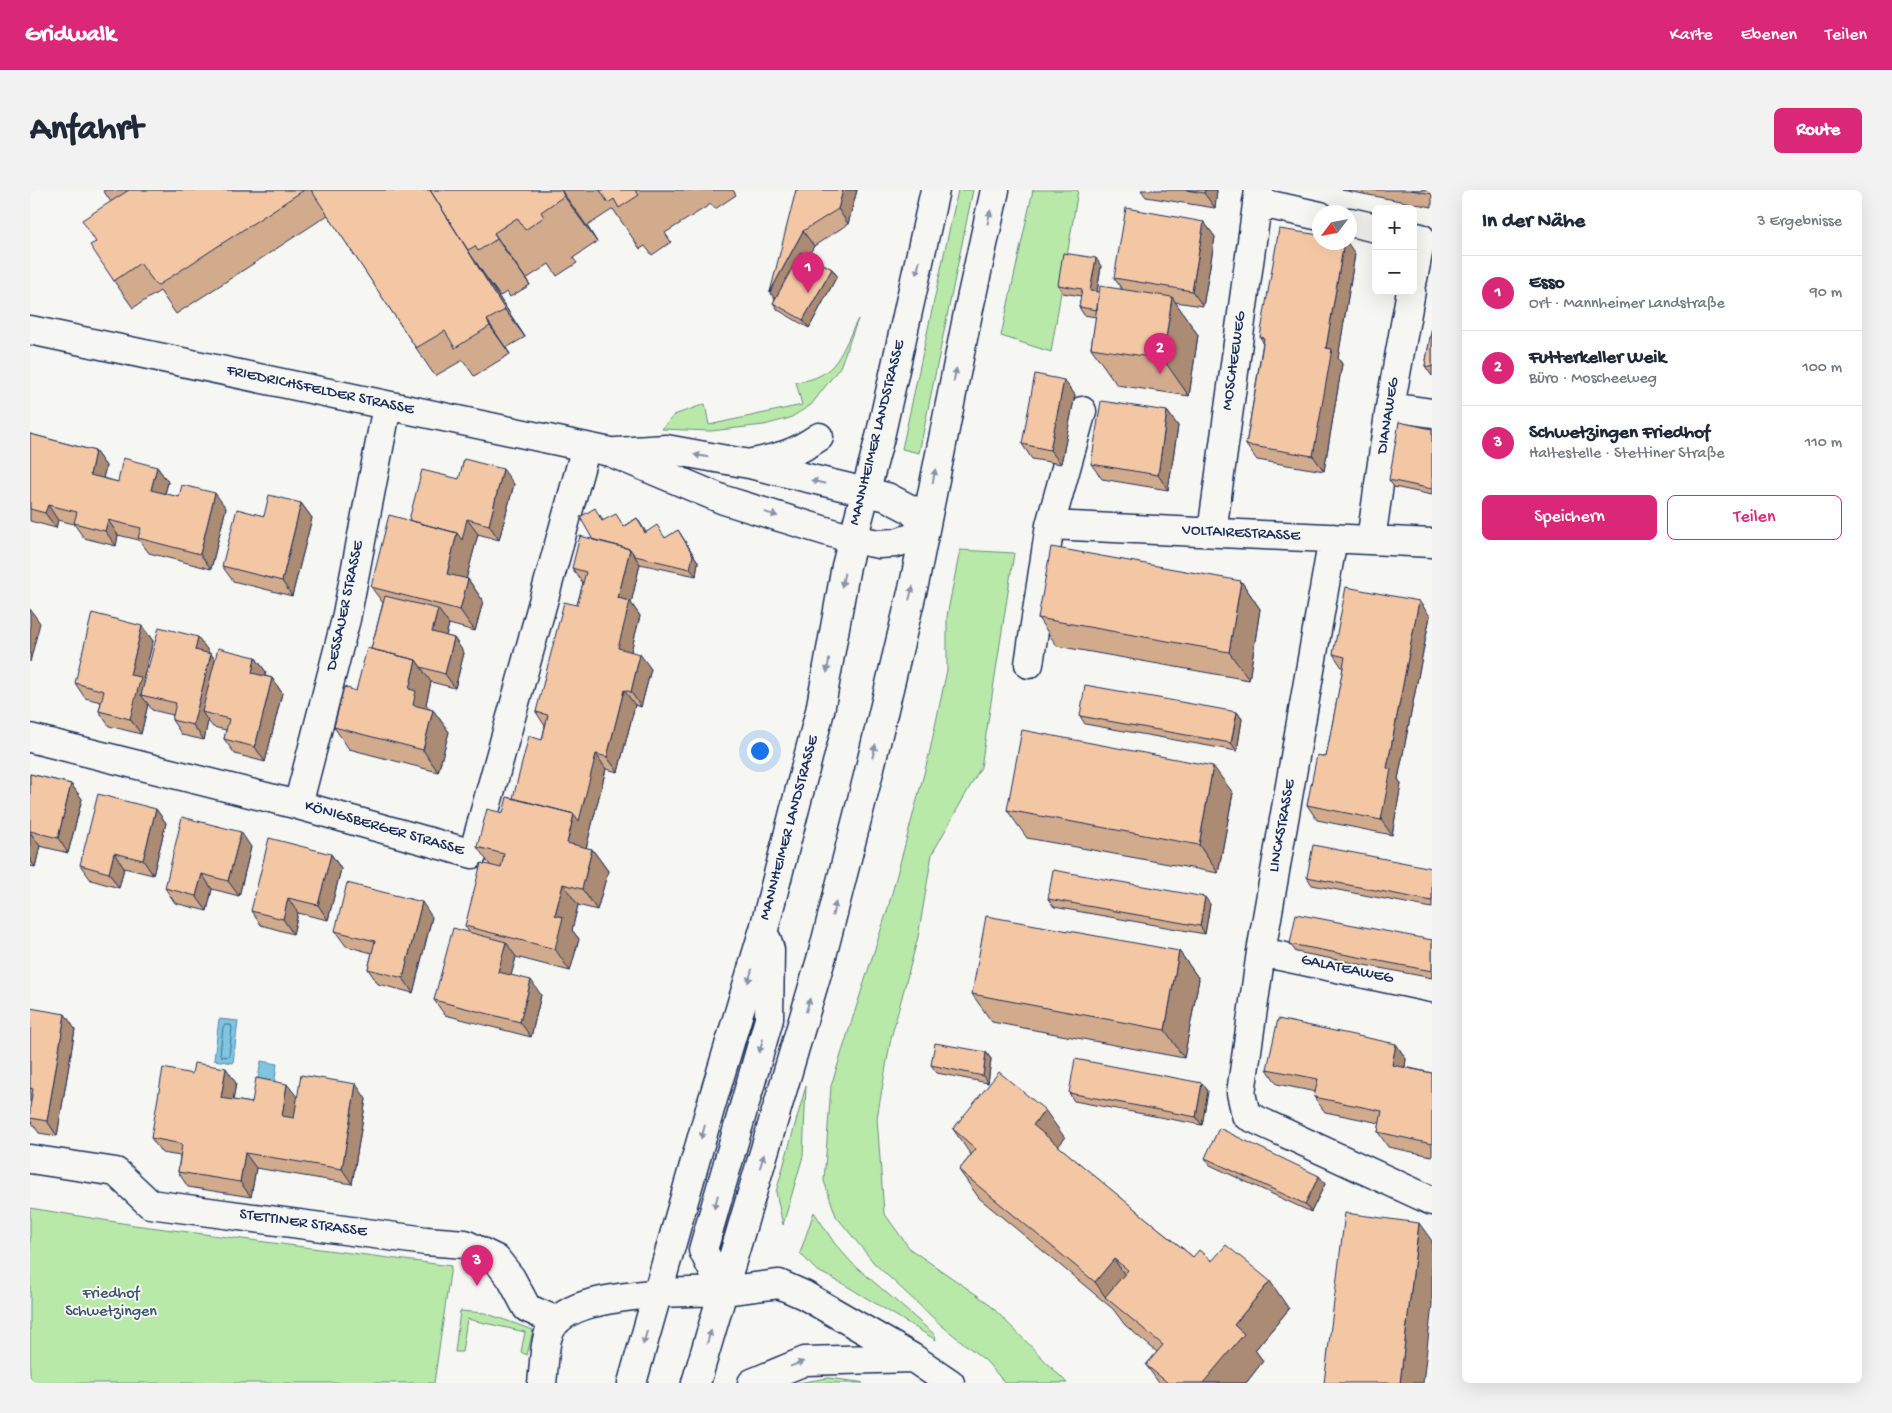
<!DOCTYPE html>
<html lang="de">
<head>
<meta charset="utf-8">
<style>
  :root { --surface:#fff; --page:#f2f2f3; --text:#1f2937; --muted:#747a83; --line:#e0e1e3; --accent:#db2777 }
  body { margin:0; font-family:"Gochi Hand",sans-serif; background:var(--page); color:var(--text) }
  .controls { position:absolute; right:15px; top:15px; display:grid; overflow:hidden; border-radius:8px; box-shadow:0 5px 20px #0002 }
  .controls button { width:45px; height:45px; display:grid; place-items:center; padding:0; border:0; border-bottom:1px solid var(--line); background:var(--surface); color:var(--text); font:25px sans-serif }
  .compass { position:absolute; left:1282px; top:15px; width:45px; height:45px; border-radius:50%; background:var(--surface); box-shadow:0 5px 20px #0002; rotate:238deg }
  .you { position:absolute; left:729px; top:560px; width:18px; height:18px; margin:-12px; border:4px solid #fff; border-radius:50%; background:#1a73e8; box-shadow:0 0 0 8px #1a73e833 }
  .badge { display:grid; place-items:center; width:32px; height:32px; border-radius:50%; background:var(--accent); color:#fff; font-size:16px; font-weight:700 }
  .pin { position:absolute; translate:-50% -41px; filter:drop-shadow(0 1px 2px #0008) }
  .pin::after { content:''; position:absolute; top:26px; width:18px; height:15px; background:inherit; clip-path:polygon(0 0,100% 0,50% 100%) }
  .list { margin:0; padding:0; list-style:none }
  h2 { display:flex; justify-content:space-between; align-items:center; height:65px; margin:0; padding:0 20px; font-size:21px }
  h2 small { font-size:16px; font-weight:400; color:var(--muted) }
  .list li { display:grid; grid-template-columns:32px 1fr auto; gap:15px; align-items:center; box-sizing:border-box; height:75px; padding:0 20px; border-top:1px solid var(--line) }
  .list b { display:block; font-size:19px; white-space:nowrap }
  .list p { margin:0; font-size:16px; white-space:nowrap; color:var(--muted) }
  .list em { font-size:16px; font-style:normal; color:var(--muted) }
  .actions { display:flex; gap:10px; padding:15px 20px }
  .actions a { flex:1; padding:11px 0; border:1px solid var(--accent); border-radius:8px; text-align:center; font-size:18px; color:var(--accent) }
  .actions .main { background:var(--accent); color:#fff }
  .map { position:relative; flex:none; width:1402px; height:1193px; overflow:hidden; border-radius:8px }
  header { display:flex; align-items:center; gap:30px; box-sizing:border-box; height:70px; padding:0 25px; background:var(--accent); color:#fff }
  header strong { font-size:24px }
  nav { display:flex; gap:28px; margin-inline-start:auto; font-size:18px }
  .intro { display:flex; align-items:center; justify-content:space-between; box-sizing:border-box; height:120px; padding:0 30px }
  h1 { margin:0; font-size:35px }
  .button { padding:12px 22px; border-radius:8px; background:var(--accent); color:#fff; font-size:18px; font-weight:700 }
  main { display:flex; gap:30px; padding:0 30px }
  aside { flex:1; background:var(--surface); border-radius:8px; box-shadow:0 5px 20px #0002 }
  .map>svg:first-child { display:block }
</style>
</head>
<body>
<header>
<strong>Gridwalk</strong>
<nav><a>Karte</a><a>Ebenen</a><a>Teilen</a></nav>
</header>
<div class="intro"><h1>Anfahrt</h1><a class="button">Route</a></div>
<main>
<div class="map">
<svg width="1402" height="1193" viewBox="0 0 1402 1193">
  <rect width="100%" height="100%" fill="#f6f6f2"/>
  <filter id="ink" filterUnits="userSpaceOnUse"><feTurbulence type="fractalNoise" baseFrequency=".02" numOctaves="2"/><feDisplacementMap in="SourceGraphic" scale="10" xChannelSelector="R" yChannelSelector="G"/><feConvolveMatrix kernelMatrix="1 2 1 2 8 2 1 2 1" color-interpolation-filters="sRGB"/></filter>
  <g filter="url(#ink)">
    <path fill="#b9e9a8" stroke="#6a8c83" d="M928,0H943L889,263L872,259Z
      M1003,0H1048L1021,162L971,146Z
      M828,129L810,177L781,215L760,228L734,235L681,241L632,239L644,225L675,214L679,235L772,215L766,192C808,188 811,161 828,129Z
      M930,360L984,363L951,577L902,664L888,747L861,848L847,928L854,1023L880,1059L957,1112L1037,1193H975L956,1171L911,1135L844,1073L806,1026L794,991L801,896L858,718L899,565L917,480V426Z
      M776,896L773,966L753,1035L746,1002Z
      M0,1018L104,1035L421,1076L404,1193H0Z
      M784,1022L805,1054L822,1073L905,1145L906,1150L815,1095L786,1080L770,1063Z
      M430,1121L455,1123L503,1140L497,1165L491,1162L495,1142L437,1129L432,1162H425Z
      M798,1188L829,1192L833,1193H768Z"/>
    <path fill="#7fc4e0" stroke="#5788ac" d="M189,829L208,831L203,873L184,870Z
      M231,871L247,874L243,904L224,911Z"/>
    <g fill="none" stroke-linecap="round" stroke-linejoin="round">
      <path stroke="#436b92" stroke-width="1" d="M195,835H201L202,838L199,865L197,867L191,866L190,864L193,837Z"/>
      <g stroke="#1b2f5e" stroke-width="31">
        <path id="street" d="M1227,12L1290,26
          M1320,32L1346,38
          M1383,46L1391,48L1383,89
          M0,140L580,262L694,310L822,349L849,354L866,353L893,344
          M1360,217L1402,223
          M586,262L636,259L719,274L857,307L880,319L895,334
          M722,273C752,267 764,264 789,247
          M1020,335L1052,221
          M1182,342L1229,0
          M1303,348L1231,762L1211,903L1216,925L1402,1011
          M1341,350L1360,217L1381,101
          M999,474L1020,335L1402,353
          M0,548L268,615L443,664L556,257
          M268,615L316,429L357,216
          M1231,762L1402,798
          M0,969L86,982L120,1014L396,1051L435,1054L466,1069L481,1088L497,1118L527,1131
          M512,1193C514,1180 514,1154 519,1143C532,1109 596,1108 627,1103"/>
      </g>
      <g stroke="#1b2f5e" stroke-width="31">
        <path id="secondary" d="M693,1101L673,1060L739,829L740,760L737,750
          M627,1103L693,1101L749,1094L774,1105L883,1168L920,1193
          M602,1193L680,919L734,739L790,521L816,376L850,247L905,0
          M666,1193L792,766L837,590L885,390L938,123L965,0
          M722,1193L775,1171L883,1168"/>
      </g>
      <use href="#street" stroke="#f6f6f2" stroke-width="28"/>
      <use href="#secondary" stroke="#f6f6f2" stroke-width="28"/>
    </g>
    <path fill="#d2ab8d" stroke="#1b2f5e" d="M73,0H703L706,5L685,19L681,14L635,43L641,52L622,65L615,56L610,59L583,19L557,36L567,52L543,68L547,73L527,86L519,74L496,89L500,95L480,107L477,102L470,106L458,90L495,147L476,158L480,164L444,186L433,170L405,186L386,158L298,25L146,124L130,101L103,118L84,91L66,52L81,12Z
      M766,0H827L818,34L784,56L778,65L802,79L807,86L779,138L748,120L743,113L745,110Z
      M1111,0H1187L1185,18L1116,7Z
      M1312,0H1402V17Z
      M1174,32L1185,47L1173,116L1145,112L1168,145L1159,206L1087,195L1061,158L1066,127L1054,125L1049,117L1051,106L1033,103L1028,95L1071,76L1067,102H1069L1092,99L1084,88Z
      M1325,64L1308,168L1312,174L1294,281L1227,270L1216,255L1233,152L1230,147Z
      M1402,137V186L1395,176Z
      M1034,190L1045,205L1031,274L1002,269L992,254Z
      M1137,221L1148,236L1138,300L1072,289L1061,274Z
      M1402,239V305L1364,297L1359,290Z
      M0,244L65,261L76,276L73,288L88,292L127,277L138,292L135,304L196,318L181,379L119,363L109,350L88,345L86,356L54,348L44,334L28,330L26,338L0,331Z
      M484,294L469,350L448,344L436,389H438L453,411L445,441L419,434L416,446L424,448L434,463L425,498L401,492L396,514L399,519L403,520L419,542L408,582L319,559L304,537L326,501L341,459L353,413L341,397L379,330Z
      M271,313L282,328L262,406L203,391L192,376L234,326Z
      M570,325L573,331L594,336L607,328L616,342L636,348L648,340L668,372L666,386L610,374L601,413L610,426L601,461L621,479L611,517L605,515L588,582L576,579L556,658L562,659L578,681L567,720L548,715L542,740L549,749L540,781L486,767L481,785L511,805L501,847L415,825L404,810L440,743L435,736L460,675L447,657L483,608L512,550L515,536L506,522L547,415L553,393L542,378L563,350Z
      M1211,391L1230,419L1219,490L1027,456L1008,428Z
      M1400,426L1368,589L1371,594L1362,645L1287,630L1277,615L1296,567L1313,479L1303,464Z
      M112,436L123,451L113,490L115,492L179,462L178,464H181L185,470L225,467L236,482L235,486L242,488L252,503L235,572L205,564L194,549L196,540L183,537L178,531L174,550L152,545L142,530L143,525L122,520L118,514L111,544L79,536L69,521L71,512L55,508L45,493Z
      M1207,522L1212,529L1207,561L1055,534L1050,526Z
      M0,584L41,594L52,609L38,663L10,656L5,677L0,676Z
      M1203,603L1188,683L997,648L977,620Z
      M126,619L136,633L123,685L94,678L89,698L61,690L50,675Z
      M221,657L209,706L182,699L177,721L145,713L135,698Z
      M301,664L311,679L298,730L268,723L263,744L231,735L221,721Z
      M1402,678V718L1282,695L1277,687Z
      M1018,709L1180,714L1175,744L1024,717Z
      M402,727L383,803L348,794L338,779L342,763L316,756L305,741Z
      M1402,750V788L1266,762L1260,754Z
      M1149,761L1169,789L1154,868L962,832L942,804Z
      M0,818L45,839L27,946L9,943L0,930L1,912H0Z
      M1366,854L1376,869L1375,877L1402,883V966L1358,957L1348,942L1350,933L1295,922L1284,907L1286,902L1247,894L1237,879Z
      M956,862L961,869L958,893L907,883L901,875Z
      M206,893L203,910L222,913L267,907L336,909L322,994L226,978L221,1007L158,997L148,982L150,966L132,963L121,948Z
      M1172,893L1178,901L1172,935L1044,911L1039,903Z
      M923,939L1035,948L1028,956L1163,1067L1182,1071L1259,1119L1225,1160L1233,1171L1216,1193H1129L1116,1175L1127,1162L1095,1135L1083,1119L949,1008L929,980L941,965Z
      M1175,968L1289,986L1295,994L1281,1022L1180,975Z"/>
    <path fill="#ab8b73" stroke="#1b2f5e" d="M531,0L557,36L567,52L534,6Z
      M813,0H827L818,34L808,19Z
      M1175,0H1187L1185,18L1174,3Z
      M1174,32L1185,47L1173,116L1162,101Z
      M773,41L784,56L750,117L740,102Z
      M464,43L496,89L500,95L467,49Z
      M1314,52H1317L1325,64L1308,168L1312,174L1294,281L1283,266L1296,158Z
      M439,62L458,90L495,147L475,120Z
      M1066,68L1071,76L1066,108L1060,101Z
      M802,79L807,86L779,138L773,130Z
      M1142,107L1168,145L1159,206L1133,169Z
      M457,130L476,158L480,164L460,136Z
      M1034,190L1045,205L1031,274L1020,260Z
      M1137,221L1148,236L1138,300L1128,285Z
      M65,261L76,276L70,300L60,285Z
      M127,277L138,292L132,315L121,300Z
      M473,279L484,294L469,350L459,335Z
      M185,303L196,318L181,379L170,364Z
      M271,313L282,328L262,406L252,391Z
      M18,315L28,330L26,338L15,323Z
      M437,329L448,344L432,405L417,384L427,343Z
      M78,330L88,345L86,356L75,341Z
      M648,340L668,372L666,386L660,379Z
      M600,359L610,374L601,413L610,426L598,473L588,458V408Z
      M438,389L453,411L445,441L430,420Z
      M1211,391L1230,419L1219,490L1199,462Z
      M1389,411L1400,426L1368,589L1371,594L1362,645L1351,630L1357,578Z
      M0,419L10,433L0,472Z
      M408,419L419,434L413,457L402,442Z
      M112,436L123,451L113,490L121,502L111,505L118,514L111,544L100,529V485Z
      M168,447L179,462L175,475L165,460Z
      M424,448L434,463L425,498L415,484Z
      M181,464L191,479L172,522L178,531L174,550L163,535Z
      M610,464L621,479L611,517L601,502Z
      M225,467L236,482L232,498L222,483Z
      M386,470L401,492L396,514L402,522L383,515L379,499Z
      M242,488L252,503L235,572L225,557Z
      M594,500L605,515L588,582L577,567Z
      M403,520L419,542L408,582L393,560Z
      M1207,522L1212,529L1207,561L1201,553Z
      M566,564L576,579L552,674L537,653L544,624Z
      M1183,576L1203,603L1188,683L1169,655Z
      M41,594L52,609L38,663L28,648Z
      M126,619L136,633L123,685L113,670Z
      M0,642L10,656L5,677L0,670Z
      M211,642L221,657L209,706L198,691Z
      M562,659L578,681L567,720L552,699Z
      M84,663L94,678L89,698L79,683Z
      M301,664L311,679L298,730L288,715Z
      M172,684L182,699L177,721L166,706Z
      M533,694L548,715L542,740L549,749L540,781L525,759V725Z
      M1175,707L1180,714L1175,744L1170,736Z
      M258,708L268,723L263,744L253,729Z
      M392,712L402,727L383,803L373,788Z
      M476,752L486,767L478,797L468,782Z
      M1149,761L1169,789L1154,868L1135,840Z
      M501,790L511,805L501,847L490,832Z
      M35,824L45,839L27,946L17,931Z
      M1366,854L1376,869L1373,890L1362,875Z
      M956,862L961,869L958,893L953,886Z
      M196,878L206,893L201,923L191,908Z
      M1172,893L1178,901L1172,935L1166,927Z
      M257,894L268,908L262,941L252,926Z
      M326,894L336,909L322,994L312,979Z
      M1015,920L1035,948L1023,963L1003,935Z
      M215,963L226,978L221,1007L210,992Z
      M1289,986L1295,994L1281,1022L1275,1014Z
      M1389,1033L1402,1051V1115L1393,1193H1370Z
      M1084,1069L1103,1097L1076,1108L1065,1092Z
      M1240,1091L1259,1119L1225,1160L1233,1171L1216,1193H1173L1204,1135Z"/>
    <path fill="#f4c7a4" stroke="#1b2f5e" d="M99,0H274L127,96L110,73L84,91L60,55L66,52L52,30Z
      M281,0H400L475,120L457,130L460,136L425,158L415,141L386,158Z
      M400,0H531L534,6L511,22L514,27L495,40L487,28L464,43L467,49L448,61L445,56L438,60Z
      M570,0H605L609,5L589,18L584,9L578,13Z
      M766,0H813L808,19L773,41L740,102Z
      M1156,0H1175L1174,3Z
      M1381,0H1402V4Z
      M1096,18L1174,32L1162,101L1084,88Z
      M1249,39L1290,45V52H1314L1296,158L1302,159L1283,266L1216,255L1234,148L1230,147Z
      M771,62L802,79L773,130L743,113Z
      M1033,63L1066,68L1060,101L1069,102L1067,120L1049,117L1052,99L1028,95Z
      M1070,96L1142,107L1133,169L1061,158Z
      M1402,137V177L1395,176Z
      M1005,184L1034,190L1020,260L992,254Z
      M1071,211L1137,221L1128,285L1061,274Z
      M1369,232L1402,239V299L1359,290Z
      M0,244L65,261L60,285L88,292L93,268L127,277L121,300L149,307L152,295L185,303L170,364L108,348L111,338L78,330L75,341L44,333L47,322L18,315L15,323L0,319Z
      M434,269L473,279L459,335L437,329L432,350L427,343L379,330L392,280L429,289Z
      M239,305L271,313L252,391L192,376L207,319L234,326Z
      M565,318L572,331L586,324L594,337L607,328L615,343L627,335L635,348L648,340L663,365L660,379L605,366L600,359L563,350L550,327Z
      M359,325L427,343L417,384L438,389L430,420L341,397Z
      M550,346L600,359L588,408L600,411L588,458L610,464L601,502L594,500L577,567L566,564L549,631L544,624L483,608L499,546L512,550L518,525L506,522L534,412L547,415L556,382L542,378Z
      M1021,357L1211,391L1199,462L1008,428Z
      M1316,397L1389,411L1357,578L1361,579L1351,630L1277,615L1287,565L1296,567L1315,467L1303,464Z
      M355,406L408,419L402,442L424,448L415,484L391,477L386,470L341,459Z
      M62,423L112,436L100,485L111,487L100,529L69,521L74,501L45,493Z
      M129,437L168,447L165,460L181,464L163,535L142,530L146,513L111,505Z
      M188,458L225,467L222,483L242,488L225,557L194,549L199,529L172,522Z
      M337,458L386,470L379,499L386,501L383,515L403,520L393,560L304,537L314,497L326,501Z
      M1055,495L1207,522L1201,553L1050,526Z
      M992,540L1183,576L1169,655L977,620Z
      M0,584L41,594L28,648L0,641Z
      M68,604L126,619L113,670L84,663L79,683L50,675Z
      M477,607L544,624L537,653L562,659L552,699L533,694L525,725L533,727L525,759L435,736L451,673L471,678L474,664L447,657L457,619L473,623Z
      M152,627L211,642L198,691L172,684L166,706L135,698Z
      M239,648L301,664L288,715L258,708L253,729L221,721Z
      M1283,655L1402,678V711L1277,687Z
      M1023,680L1175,707L1170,736L1018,709Z
      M317,693L392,712L373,788L338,779L345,751L305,741Z
      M1266,724L1402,750V781L1260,754Z
      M956,726L1149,761L1135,840L942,804Z
      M423,738L476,752L468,782L501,790L490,832L404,810Z
      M0,818L35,824L17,931L0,928V917L3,899L0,898Z
      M1248,829L1366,854L1362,875L1402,883V954L1348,942L1352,921L1284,907L1288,889L1237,879Z
      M905,853L956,862L953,886L901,875Z
      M1045,869L1172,893L1166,927L1039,903Z
      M164,873L196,878L191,908L222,913L226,888L257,894L252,926L264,928L271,885L326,894L312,979L215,963L210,992L148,982L152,954L121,948L133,878L162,884Z
      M969,882L1015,920L1003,935L1163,1067L1169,1060L1182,1071L1196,1055L1240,1091L1204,1135L1214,1144L1173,1193H1138L1116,1175L1133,1155L1075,1107L1098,1080L1084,1069L1065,1092L929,980L946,959L923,939Z
      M1189,938L1289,986L1275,1014L1175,968Z
      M1315,1023L1389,1033L1370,1193H1294Z"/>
    <defs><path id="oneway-solid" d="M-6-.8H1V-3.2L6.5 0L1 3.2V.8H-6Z" transform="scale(1.25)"/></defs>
    <g fill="#8892a8">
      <use href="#oneway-solid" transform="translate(959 27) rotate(-78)"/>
      <use href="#oneway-solid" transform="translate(888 78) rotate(103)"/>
      <use href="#oneway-solid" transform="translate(925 185) rotate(-78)"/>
      <use href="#oneway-solid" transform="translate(671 266) rotate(-170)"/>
      <use href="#oneway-solid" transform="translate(904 286) rotate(-79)"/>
      <use href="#oneway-solid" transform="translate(788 292) rotate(-166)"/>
      <use href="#oneway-solid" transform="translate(741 324) rotate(17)"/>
      <use href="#oneway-solid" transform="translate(813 390) rotate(101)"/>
      <use href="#oneway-solid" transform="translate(881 403) rotate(-75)"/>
      <use href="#oneway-solid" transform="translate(798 476) rotate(99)"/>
      <use href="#oneway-solid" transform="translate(844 561) rotate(-77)"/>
      <use href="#oneway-solid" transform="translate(804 719) rotate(-76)"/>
      <use href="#oneway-solid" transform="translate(720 786) rotate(107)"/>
      <use href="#oneway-solid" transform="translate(778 815) rotate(-74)"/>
      <use href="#oneway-solid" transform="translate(731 856) rotate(106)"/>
      <use href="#oneway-solid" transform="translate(673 942) rotate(106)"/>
      <use href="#oneway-solid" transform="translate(732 971) rotate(-73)"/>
      <use href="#oneway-solid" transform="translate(686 1012) rotate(105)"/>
      <use href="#oneway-solid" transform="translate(679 1147) rotate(-73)"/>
      <use href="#oneway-solid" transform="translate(615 1148) rotate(106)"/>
      <use href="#oneway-solid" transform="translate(767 1174) rotate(-21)"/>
    </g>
  </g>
  <g text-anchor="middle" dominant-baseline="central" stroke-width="4" stroke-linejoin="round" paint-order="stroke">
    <g font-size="16" fill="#1b2f5e" stroke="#f6f6f2">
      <text transform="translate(1205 171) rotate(-82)">MOSCHEEWEG</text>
      <text transform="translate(290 201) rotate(12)">FRIEDRICHSFELDER STRASSE</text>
      <text transform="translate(1359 226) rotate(-81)">DIANAWEG</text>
      <text transform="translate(848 243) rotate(-76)">MANNHEIMER LANDSTRASSE</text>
      <text transform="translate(1211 344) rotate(3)">VOLTAIRESTRASSE</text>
      <text transform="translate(316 416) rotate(-78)">DESSAUER STRASSE</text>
      <text transform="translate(1253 636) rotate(-80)">LINCKSTRASSE</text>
      <text transform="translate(760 638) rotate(-75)">MANNHEIMER LANDSTRASSE</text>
      <text transform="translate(354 639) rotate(16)">KÖNIGSBERGER STRASSE</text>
      <text transform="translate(1317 780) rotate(12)">GALATEAWEG</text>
      <text transform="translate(273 1034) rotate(8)">STETTINER STRASSE</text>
    </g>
    <g font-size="16" fill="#3b546d" stroke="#f6f6f2">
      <text x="81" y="1104">Friedhof<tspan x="81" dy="18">Schwetzingen</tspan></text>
    </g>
  </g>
</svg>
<div class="controls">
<button>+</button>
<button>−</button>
</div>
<svg class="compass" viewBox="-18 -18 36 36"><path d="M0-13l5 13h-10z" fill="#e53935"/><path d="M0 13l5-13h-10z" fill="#747a83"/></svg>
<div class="you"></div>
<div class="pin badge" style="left:778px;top:103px">1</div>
<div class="pin badge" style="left:1130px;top:184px">2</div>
<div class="pin badge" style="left:447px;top:1096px">3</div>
</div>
<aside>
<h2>In der Nähe<small>3 Ergebnisse</small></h2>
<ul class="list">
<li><span class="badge">1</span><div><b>Esso</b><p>Ort · Mannheimer Landstraße</p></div><em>90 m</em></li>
<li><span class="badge">2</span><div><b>Futterkeller Weik</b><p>Büro · Moscheeweg</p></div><em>100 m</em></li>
<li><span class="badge">3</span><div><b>Schwetzingen Friedhof</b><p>Haltestelle · Stettiner Straße</p></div><em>110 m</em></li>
</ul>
<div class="actions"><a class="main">Speichern</a><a>Teilen</a></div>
</aside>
</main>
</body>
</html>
